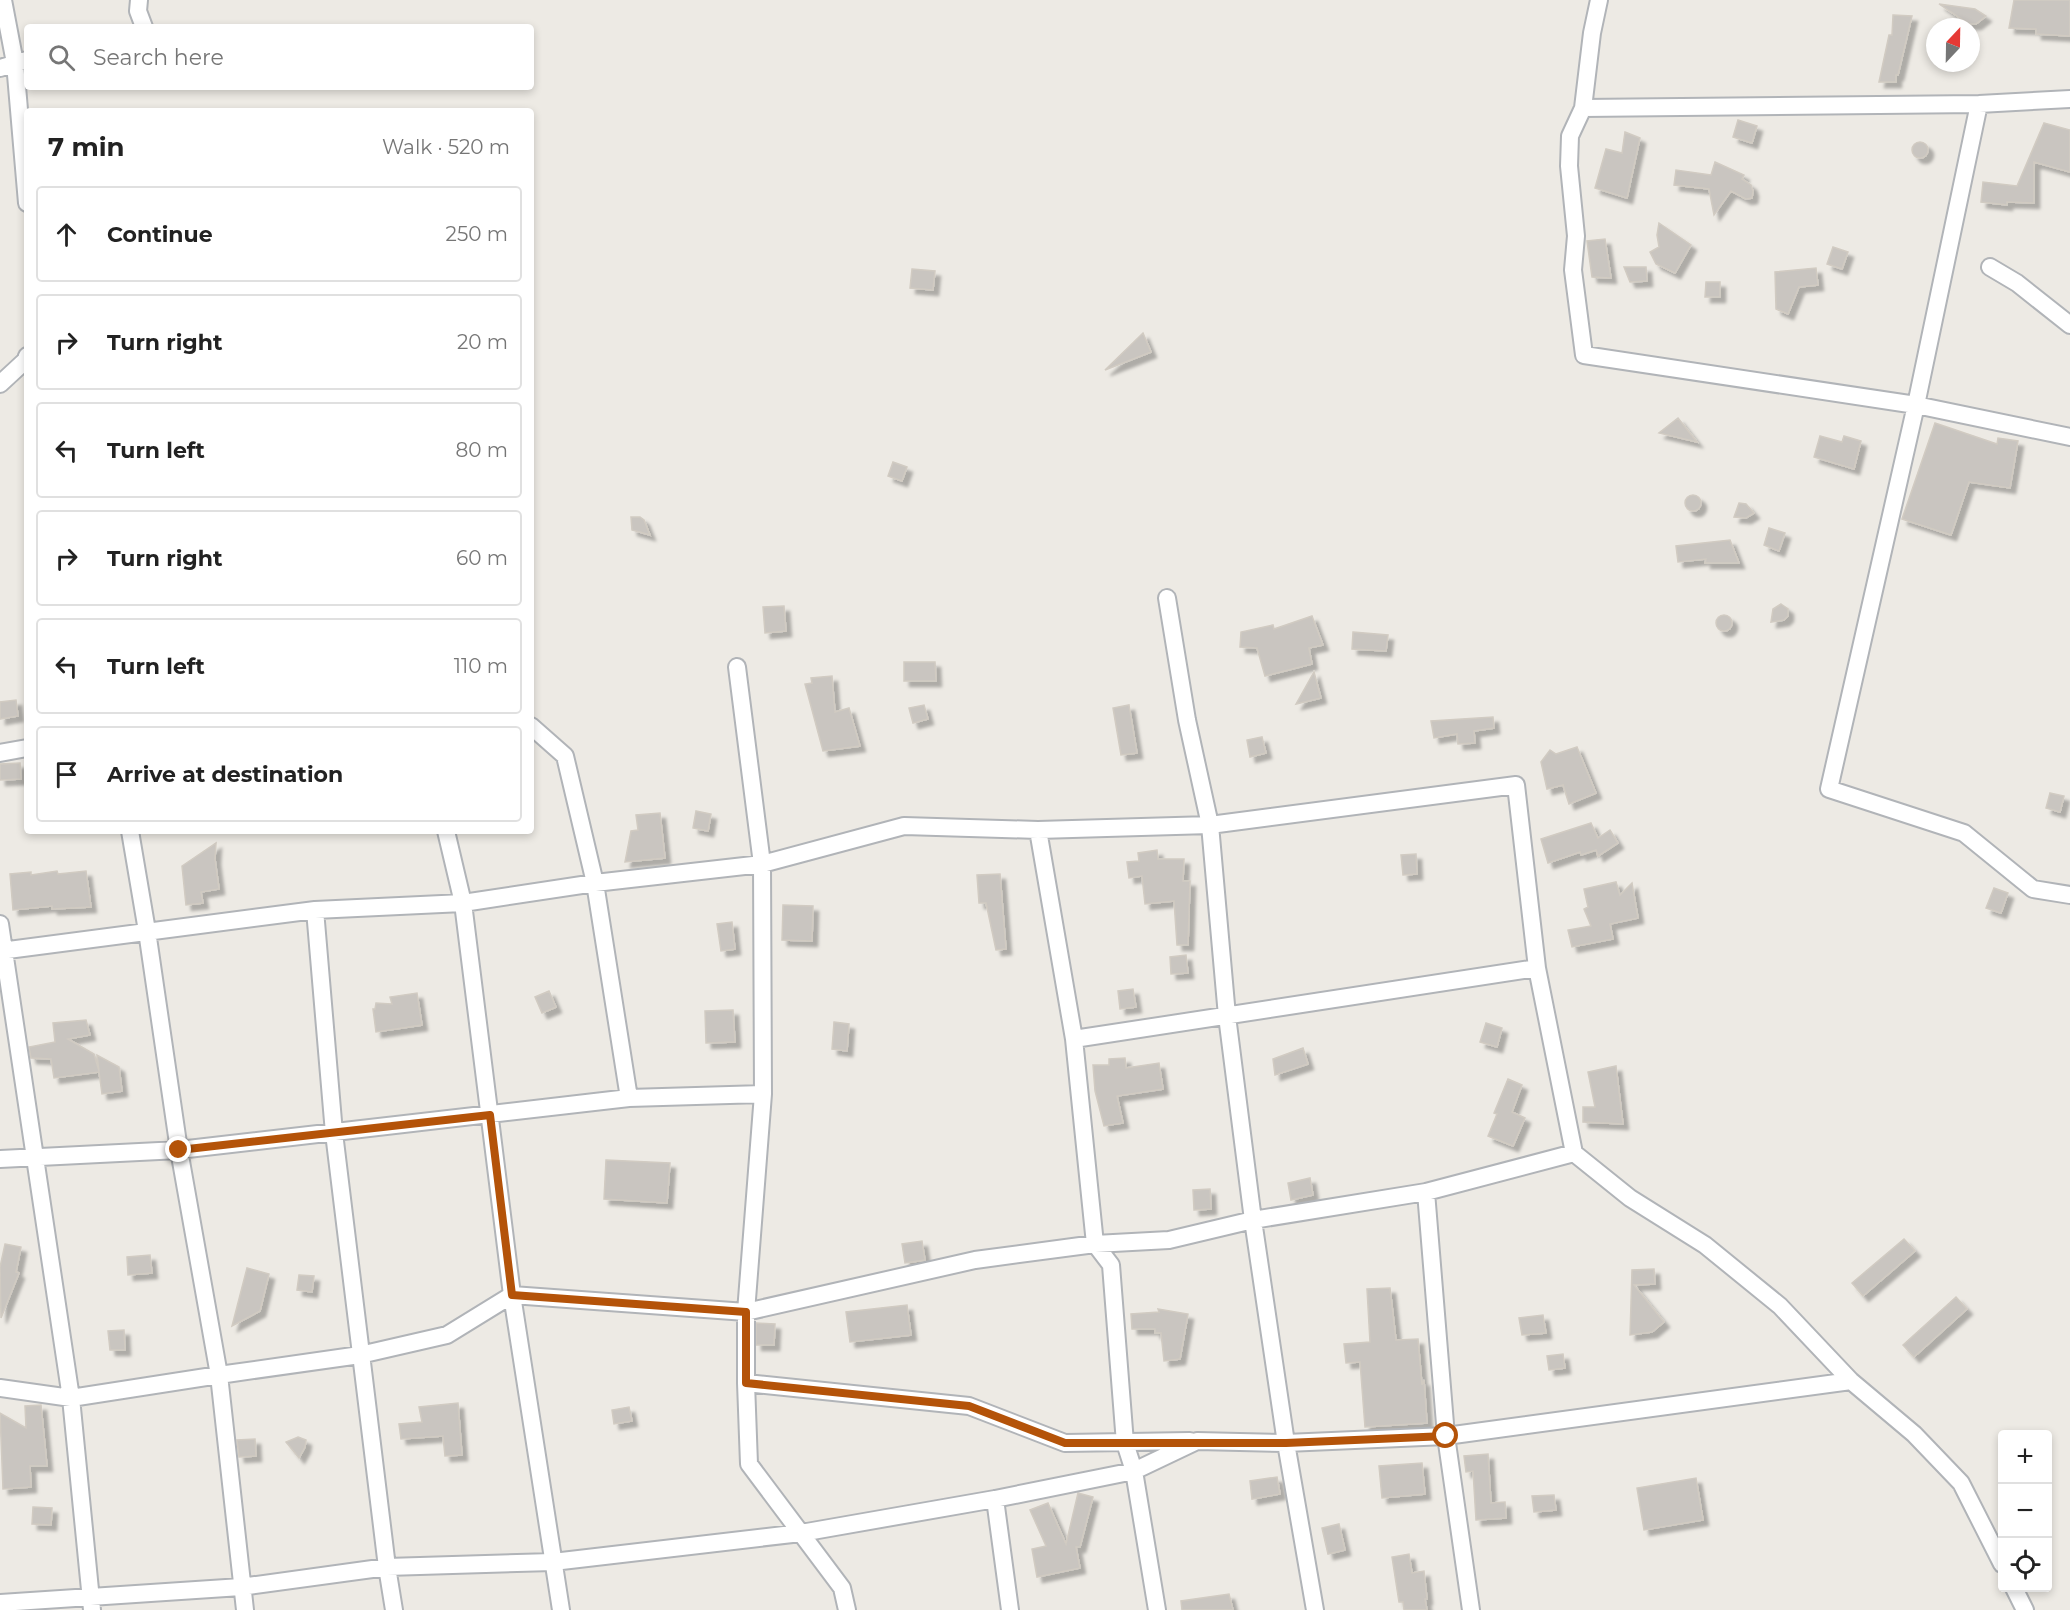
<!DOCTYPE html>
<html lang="en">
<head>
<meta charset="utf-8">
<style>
  :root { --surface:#fff; --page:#f6f6f6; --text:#222; --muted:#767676; --line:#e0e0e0 }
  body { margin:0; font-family:Montserrat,sans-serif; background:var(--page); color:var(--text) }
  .controls { position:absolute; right:18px; bottom:18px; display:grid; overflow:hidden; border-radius:6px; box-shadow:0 3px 9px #0003 }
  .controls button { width:54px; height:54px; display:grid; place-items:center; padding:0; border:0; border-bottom:2px solid var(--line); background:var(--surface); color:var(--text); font:30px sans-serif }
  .compass { position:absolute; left:1926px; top:18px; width:54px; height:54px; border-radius:50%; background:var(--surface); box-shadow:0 3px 9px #0003; rotate:22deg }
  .stop { position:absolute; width:18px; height:18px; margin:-14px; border:4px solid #b45309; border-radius:50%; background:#fff }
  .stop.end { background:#b45309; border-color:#fff; box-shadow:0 2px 6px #0008 }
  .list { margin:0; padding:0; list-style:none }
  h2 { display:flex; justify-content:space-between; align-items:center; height:78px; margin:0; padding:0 24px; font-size:26px }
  h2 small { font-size:20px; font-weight:400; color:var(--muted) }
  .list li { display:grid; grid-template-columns:39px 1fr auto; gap:18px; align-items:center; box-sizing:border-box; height:96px; margin:0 12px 12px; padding:0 12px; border:2px solid var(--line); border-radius:6px }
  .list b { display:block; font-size:22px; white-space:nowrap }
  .list em { font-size:20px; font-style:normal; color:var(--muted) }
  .icon { flex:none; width:33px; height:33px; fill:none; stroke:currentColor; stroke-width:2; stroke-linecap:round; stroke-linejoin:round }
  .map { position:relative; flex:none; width:2070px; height:1610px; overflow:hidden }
  .search { position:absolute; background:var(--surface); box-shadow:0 3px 9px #0003; left:24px; top:24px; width:510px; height:66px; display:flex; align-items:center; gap:15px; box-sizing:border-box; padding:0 21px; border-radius:6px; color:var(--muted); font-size:22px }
  .panel { position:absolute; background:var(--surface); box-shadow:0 3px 9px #0003; left:24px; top:108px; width:510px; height:726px; border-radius:6px }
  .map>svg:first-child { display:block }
</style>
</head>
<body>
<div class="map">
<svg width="2070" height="1610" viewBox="0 0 2070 1610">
  <defs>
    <filter id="shadow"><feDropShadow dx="5.5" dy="5.5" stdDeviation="1.5" flood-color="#0004"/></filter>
  </defs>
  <rect width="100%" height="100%" fill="#edeae4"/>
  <path fill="#c9c5c0" stroke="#d1cbc2" stroke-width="1.5" filter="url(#shadow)" d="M2014,0H2070V36L2036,34V29L2009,28Z
    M1939,4L1975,9L1986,16L1976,24H1969Z
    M1893,15L1912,16L1898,75H1896V82H1879L1889,35H1892Z
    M1738,120L1757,126L1752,143L1733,137Z
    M2044,123L2070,130V172L2034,162V203L2007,202V205L1981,202L1983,182L2017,186Z
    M1625,132L1640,138L1627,198L1595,188L1606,149L1622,153Z
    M1912 150a8 8 0 1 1 16 0a8 8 0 1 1-16 0Z
    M1715,162L1744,175L1742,179L1751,185L1753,191L1752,198L1746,199L1731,191L1714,215L1709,189L1674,185L1676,170L1711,175Z
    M1659,223L1691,245L1675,273L1656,264L1650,252L1659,247L1657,235Z
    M1605,239L1611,278L1592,277L1587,241Z
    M1833,247L1848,252L1842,269L1827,264Z
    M1624,267H1646L1647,281L1630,282Z
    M1816,268L1818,285L1799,287L1788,314L1776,309L1775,272Z
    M912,269L935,271L933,290L910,288Z
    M1706,282H1720V297H1705Z
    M1143,333L1151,352L1105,370Z
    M1678,418L1697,442L1659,433Z
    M1935,423L1997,444L1998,438L2018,441L2010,488L1969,482L1951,535L1902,519Z
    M1820,436L1842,442L1844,436L1861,441L1854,469L1814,457Z
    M893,462L907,467L902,481L888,476Z
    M1685 503a8 8 0 1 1 16 0a8 8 0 1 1-16 0Z
    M1739,503L1746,504L1754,513L1746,518L1734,517Z
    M631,517H640L644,520L650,535L632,530Z
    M1769,528L1785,533L1779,551L1764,545Z
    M1730,540L1739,563H1705L1706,559L1678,562L1676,546Z
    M1781,604L1788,609V616L1784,620L1771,622L1773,609Z
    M784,606L786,631L765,633L763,607Z
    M1716 623a8 8 0 1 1 16 0a8 8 0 1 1-16 0Z
    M1312,616L1323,645L1309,648L1312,664L1265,676L1257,648L1240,647L1241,632L1273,625L1274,629Z
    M1353,632L1388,635L1386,651L1352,649Z
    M904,662H935L936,681H904Z
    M1314,672L1321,698L1296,704Z
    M832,676L835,712L849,708L860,746L823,751L805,684L812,683L811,678Z
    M16,700L18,716L0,719V702Z
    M924,705L928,719L913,723L909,708Z
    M1129,705L1137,753L1121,755L1113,708Z
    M1493,717L1494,728L1474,731L1475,743L1458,744L1457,734L1434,738L1431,721Z
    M1262,737L1266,753L1250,757L1247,740Z
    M1577,747L1596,793L1569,804L1563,785L1547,789L1541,762L1550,750L1556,754Z
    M20,763L21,779L0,780V764Z
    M2050,793L2064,796L2060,812L2046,808Z
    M696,811L711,814L708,831L693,828Z
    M660,813L665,858L625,862L631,831L638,830L636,815Z
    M1591,823L1598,838L1610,830L1618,843L1598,856L1596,850L1581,855L1580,852L1548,863L1541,839Z
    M216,843L215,859L219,889L201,892L203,903L186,905L182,866Z
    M1157,850L1158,859H1184L1183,881H1190L1188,945H1177L1174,901L1145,904L1142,876L1129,878L1127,862L1139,861L1138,853Z
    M1416,854L1417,874L1403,875L1401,855Z
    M57,871L58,874L86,871L91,907L52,909V906L13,910L10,874L31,872V875Z
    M1000,874L1006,949L996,950L986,903H979L977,875Z
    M1616,882L1620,895L1632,883L1638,918L1610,924L1613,939L1572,947L1568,930L1591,926L1584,909L1588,907L1584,889Z
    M1994,888L2008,893L2001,913L1986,908Z
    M783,905L813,906L812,941L782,940Z
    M732,922L735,949L721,951L717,924Z
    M1186,955L1188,973L1171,974L1170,957Z
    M1133,989L1136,1007L1120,1009L1118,991Z
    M549,991L556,1007L542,1013L535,997Z
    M417,993L422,1025L376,1032L373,1009H375L376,1003L392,1004L390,997Z
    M733,1010L735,1042L706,1043L705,1011Z
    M86,1020L90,1035L68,1039L94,1054L99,1071L97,1055L119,1067L122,1091L102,1094L99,1072L54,1078L51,1059L31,1058L29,1047L55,1042L53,1023Z
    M834,1022L849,1024L847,1051L832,1049Z
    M1486,1023L1502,1028L1497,1047L1480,1042Z
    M1303,1048L1308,1064L1275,1075L1273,1059Z
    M1125,1058L1126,1068L1159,1063L1163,1089L1117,1096L1123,1123L1104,1126L1095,1091L1093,1065H1109V1059Z
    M1616,1066L1623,1124L1583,1122V1107H1595L1588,1072Z
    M1508,1079L1522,1085L1512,1112L1525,1118L1513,1146L1488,1136L1497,1114L1494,1113Z
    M606,1160L670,1163L667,1203L604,1199Z
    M1310,1178L1313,1195L1291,1200L1288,1183Z
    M1210,1189L1211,1209L1194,1210L1193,1190Z
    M1904,1239L1915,1251L1863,1296L1852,1283Z
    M922,1241L925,1260L905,1263L902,1244Z
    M5,1244L21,1247L16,1272L19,1273L1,1318L0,1267Z
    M150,1255L152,1273L128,1275L127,1257Z
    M247,1268L269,1274L260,1311L232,1326Z
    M1654,1269L1655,1284L1634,1285L1664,1322L1652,1332L1630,1335L1632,1270Z
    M299,1275L314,1276L312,1292L297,1290Z
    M1390,1288L1396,1340L1418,1339L1422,1385L1424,1380L1427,1423L1365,1427L1360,1362L1346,1363L1344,1344L1370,1342L1367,1289Z
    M1956,1297L1967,1309L1914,1357L1903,1345Z
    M907,1305L911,1335L850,1342L846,1312Z
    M1158,1309L1188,1314L1180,1359L1164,1361L1161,1333H1155V1329H1132L1131,1314L1159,1312Z
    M1543,1315L1546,1333L1522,1335L1519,1318Z
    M756,1323L775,1324L774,1345H756Z
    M124,1330L125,1350H110L108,1331Z
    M1563,1354L1565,1368L1549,1370L1547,1356Z
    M458,1403L462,1455L445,1456L443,1436L401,1439L399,1424L422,1422L419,1407Z
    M41,1405L47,1466H30L31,1487L3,1489L0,1413L26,1428L25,1406Z
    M629,1407L632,1421L614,1424L612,1410Z
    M298,1437L306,1440L305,1447L299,1458L286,1442Z
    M255,1439L256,1456L239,1457L237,1440Z
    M1488,1454L1491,1503L1505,1502L1506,1518L1476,1520L1473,1471L1466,1472L1464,1456Z
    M1422,1463L1425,1494L1382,1498L1379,1466Z
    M1277,1477L1280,1494L1252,1499L1250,1481Z
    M1696,1478L1703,1520L1644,1530L1637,1488Z
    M1078,1493L1093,1497L1080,1547H1076L1080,1568L1037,1577L1032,1549L1046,1546L1030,1510L1048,1503L1066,1544Z
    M1554,1495L1556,1510L1534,1512L1532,1496Z
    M33,1507L52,1508L51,1525L32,1524Z
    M1339,1524L1345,1550L1328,1554L1322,1528Z
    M1409,1554L1412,1573L1424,1571L1427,1599H1425L1427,1610H1404L1403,1602H1399L1392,1557Z
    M1229,1594L1233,1610H1182L1181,1601Z"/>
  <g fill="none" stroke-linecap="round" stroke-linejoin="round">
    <g stroke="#b1b4b8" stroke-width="20">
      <path id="street" d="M3,0L15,63L27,203
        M139,0L138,11L144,27
        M1599,0L1592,33L1583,108L1570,136L1569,166L1576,236L1573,270L1584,355L1916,405L2070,437
        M0,68L27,60
        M1979,104L1916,405L1829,789L1964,833L2033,889L2070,895
        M1583,108L1979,104L2070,99
        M1990,267L2017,283L2070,325
        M0,384L26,360L27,356
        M1167,598L1187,720L1210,825L1227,1016L1253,1220L1286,1443L1315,1610
        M737,667L762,864L763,1094L746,1312V1383L749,1464L842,1588L847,1610
        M531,726L565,756L595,883L629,1098
        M0,753L27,748
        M1038,830L1074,1039L1095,1244L1111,1265L1125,1443L1134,1471L1157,1610
        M130,831L147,931L179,1150L219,1375L245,1610
        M446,831L463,903L512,1295L561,1610
        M315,910L334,1133L387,1567L394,1610
        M0,924L71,1398L92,1610
        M0,951L315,910L463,903L595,883L762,864L904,826L1038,830L1210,825L1516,785L1537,968L1074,1039
        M1537,968L1574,1153L1630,1198L1705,1245L1780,1306L1851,1381L1914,1434L1961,1483L2002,1564
        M0,1159L179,1150L629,1098L763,1094
        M1426,1192L1446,1436L1471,1610
        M746,1383L969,1406L1065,1443L1190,1441
        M0,1388L71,1398L219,1375L360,1355L447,1335L512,1295L746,1312L975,1260L1095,1244L1169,1240L1253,1220L1426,1192L1574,1153
        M995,1499L1010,1610
        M2014,1588L2025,1610
        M0,1603L241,1587L387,1567L553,1562L801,1533L995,1499L1134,1471L1197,1441L1286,1443L1446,1436L1851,1381"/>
    </g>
    <use href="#street" stroke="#fff" stroke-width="16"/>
  </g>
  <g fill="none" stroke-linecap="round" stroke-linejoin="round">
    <path stroke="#b45309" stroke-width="8" d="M179,1150L490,1115L512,1295L746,1312V1383L969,1406L1065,1443H1286L1446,1436"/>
  </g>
</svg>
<div class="controls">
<button>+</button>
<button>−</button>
<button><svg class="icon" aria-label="locate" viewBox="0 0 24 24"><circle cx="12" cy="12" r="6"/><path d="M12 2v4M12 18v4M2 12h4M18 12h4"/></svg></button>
</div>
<svg class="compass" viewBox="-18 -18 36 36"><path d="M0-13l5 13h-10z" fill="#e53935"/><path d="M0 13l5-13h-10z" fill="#767676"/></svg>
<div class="stop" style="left:1446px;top:1436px"></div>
<div class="stop end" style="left:179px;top:1150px"></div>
<div class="search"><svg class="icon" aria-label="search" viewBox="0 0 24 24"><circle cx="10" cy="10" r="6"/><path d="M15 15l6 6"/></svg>Search here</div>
<section class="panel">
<h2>7 min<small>Walk · 520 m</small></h2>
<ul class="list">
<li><svg class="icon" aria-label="ahead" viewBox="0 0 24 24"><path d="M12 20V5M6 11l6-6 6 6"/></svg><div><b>Continue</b></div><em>250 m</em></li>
<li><svg class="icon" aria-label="right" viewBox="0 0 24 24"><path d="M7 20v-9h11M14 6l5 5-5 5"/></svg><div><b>Turn right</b></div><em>20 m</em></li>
<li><svg class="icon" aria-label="left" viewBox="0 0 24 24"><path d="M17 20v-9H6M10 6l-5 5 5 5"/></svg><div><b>Turn left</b></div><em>80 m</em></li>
<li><svg class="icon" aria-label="right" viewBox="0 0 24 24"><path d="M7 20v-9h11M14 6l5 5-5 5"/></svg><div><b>Turn right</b></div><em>60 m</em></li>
<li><svg class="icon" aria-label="left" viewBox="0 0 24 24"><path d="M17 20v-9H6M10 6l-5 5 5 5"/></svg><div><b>Turn left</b></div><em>110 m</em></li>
<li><svg class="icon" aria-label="arrive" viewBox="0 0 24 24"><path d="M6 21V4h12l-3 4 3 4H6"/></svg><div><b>Arrive at destination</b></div></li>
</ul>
</section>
</div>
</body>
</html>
